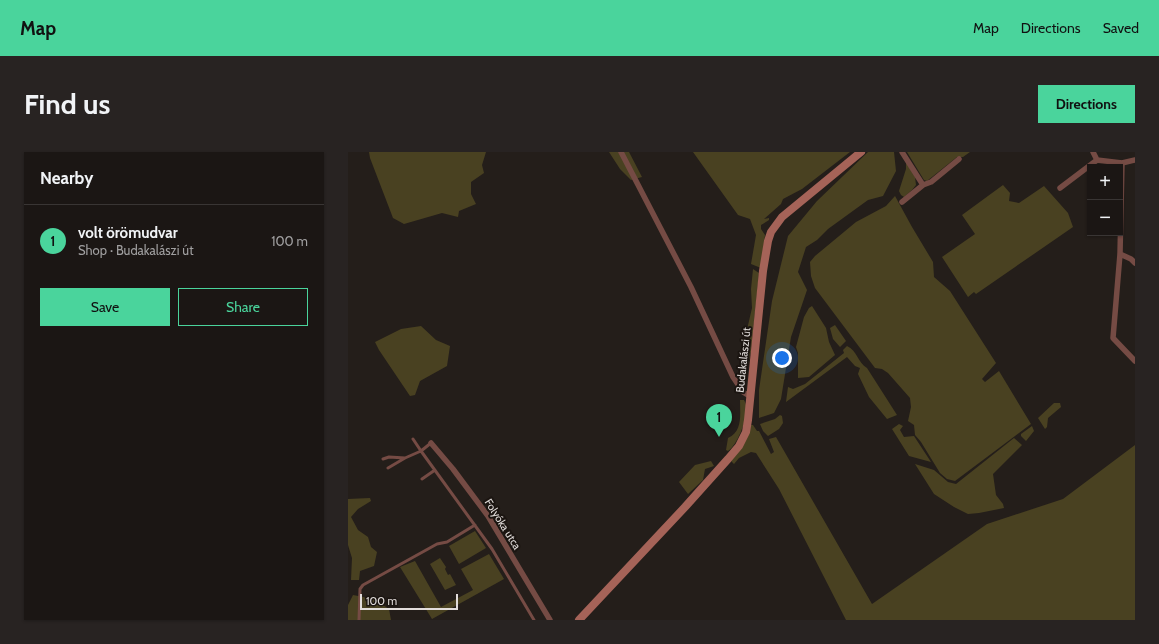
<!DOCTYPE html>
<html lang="en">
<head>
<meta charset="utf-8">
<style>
  :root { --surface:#1b1614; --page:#282322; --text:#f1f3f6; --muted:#a09fa0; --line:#393534; --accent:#4ad49c }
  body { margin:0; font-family:Cabin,sans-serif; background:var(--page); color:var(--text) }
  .controls { position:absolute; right:12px; top:12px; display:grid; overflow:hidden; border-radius:0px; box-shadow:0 1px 3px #0004 }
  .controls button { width:36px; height:36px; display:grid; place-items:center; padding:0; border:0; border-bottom:1px solid var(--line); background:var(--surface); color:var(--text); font:20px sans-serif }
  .scale { position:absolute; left:12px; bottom:10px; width:98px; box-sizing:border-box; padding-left:4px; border:2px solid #e2dddb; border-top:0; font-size:11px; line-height:14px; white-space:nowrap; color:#e2dddb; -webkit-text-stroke:3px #1b1511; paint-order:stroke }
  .you { position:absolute; left:434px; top:206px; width:14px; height:14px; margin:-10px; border:3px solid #fff; border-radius:50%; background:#1a73e8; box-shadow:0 0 0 6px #1a73e833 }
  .badge { display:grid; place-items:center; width:26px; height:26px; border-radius:50%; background:var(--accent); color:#111; font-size:13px; font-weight:700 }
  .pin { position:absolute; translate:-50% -33px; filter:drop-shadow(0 1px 2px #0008) }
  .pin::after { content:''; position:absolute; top:21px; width:14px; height:12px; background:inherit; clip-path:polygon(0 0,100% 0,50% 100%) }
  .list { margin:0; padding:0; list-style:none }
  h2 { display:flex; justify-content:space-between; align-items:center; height:52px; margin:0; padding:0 16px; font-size:17px }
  h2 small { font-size:13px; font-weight:400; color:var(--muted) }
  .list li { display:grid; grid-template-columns:26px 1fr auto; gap:12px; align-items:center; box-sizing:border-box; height:72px; padding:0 16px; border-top:1px solid var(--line) }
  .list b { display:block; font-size:15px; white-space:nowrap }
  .list p { margin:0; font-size:13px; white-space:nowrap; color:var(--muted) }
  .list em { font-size:13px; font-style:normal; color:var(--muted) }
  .actions { display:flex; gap:8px; padding:12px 16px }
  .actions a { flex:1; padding:9px 0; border:1px solid var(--accent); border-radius:0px; text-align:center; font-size:14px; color:var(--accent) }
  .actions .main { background:var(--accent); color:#111 }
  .map { position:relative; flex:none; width:787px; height:468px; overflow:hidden; border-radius:0px }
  header { display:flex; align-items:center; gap:24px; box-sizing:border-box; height:56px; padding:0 20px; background:var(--accent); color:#111 }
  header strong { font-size:19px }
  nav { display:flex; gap:22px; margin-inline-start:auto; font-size:14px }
  .intro { display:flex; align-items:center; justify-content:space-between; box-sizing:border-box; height:96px; padding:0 24px }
  h1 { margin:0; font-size:28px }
  .button { padding:10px 18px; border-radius:0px; background:var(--accent); color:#111; font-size:14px; font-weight:700 }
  main { display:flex; gap:24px; padding:0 24px }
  aside { flex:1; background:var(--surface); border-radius:0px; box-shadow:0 1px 3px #0004 }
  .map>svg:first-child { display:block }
</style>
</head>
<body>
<header>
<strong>Map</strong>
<nav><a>Map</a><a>Directions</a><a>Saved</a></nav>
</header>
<div class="intro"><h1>Find us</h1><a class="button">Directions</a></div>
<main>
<aside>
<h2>Nearby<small></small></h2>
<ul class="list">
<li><span class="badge">1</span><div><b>volt örömudvar</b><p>Shop · Budakalászi út</p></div><em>100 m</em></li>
</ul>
<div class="actions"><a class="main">Save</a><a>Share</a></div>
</aside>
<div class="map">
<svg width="787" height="468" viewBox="0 0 787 468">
  <rect width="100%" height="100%" fill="#241e1a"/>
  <path fill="#494121" d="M21,0H138L134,13L136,21L123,30V42L128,52L111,59L110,65L94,61L56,72L45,66L22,6Z
    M261,0H281L294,25L283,28L272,17Z
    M345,0H502L454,37L435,47L433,52L416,67L421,66V68L413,73V77L417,83L413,116L403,112L408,83L402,67L390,63Z
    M520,0H546L548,19L535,44L520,48L480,77L469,88L458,95L450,120L459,138L443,185L433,247L426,261L411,266V238L424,149L440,84L469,49Z
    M559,0H622L615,5H609L579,29L576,28Z
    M558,10L567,25L568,33L564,38L556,45L553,43L551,39L558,17Z
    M655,33L662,41L661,49L671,51L696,34L720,61L725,75L628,142L626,140L620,145L594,105L627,82L614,63Z
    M547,44L564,75L585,110L586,125L602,139L648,211L634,227L637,230L651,219L683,272L607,329L599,327L592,321L573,290L567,283L566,273L560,269L563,255L562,246L540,221L534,217L527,216L467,136L463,124L462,110L467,104L508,70L538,54Z
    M405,117L411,121L403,199L397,227L393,226L392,222L397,199L395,195L404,156L403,137Z
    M464,154L478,176L481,190L487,203L461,225L450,226V201L448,195L456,165L461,156Z
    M487,173L498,189L492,195L485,187L482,176Z
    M73,174L88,188L102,194L99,214L72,229L67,243L62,244L31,198L27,190L53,177Z
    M499,194C509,198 510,211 519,216L549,263L539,267L521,245L510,222L512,216L507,214L499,205L438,250L440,235L445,237L457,232L496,201L495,198Z
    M392,248H396C397,250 399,254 399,257C399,267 389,294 380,299L378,298L380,286C395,280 392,262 392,248Z
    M706,251H712L713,255L700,266L699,275L697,277L690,266Z
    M432,263L434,264L435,271L431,277L420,284L415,279L412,272L427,267Z
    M551,272L555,274L552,278L556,285L566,284L583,310L561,304L544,277Z
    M403,273H405L409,279H411L423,302L426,300L421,287L428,285L524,452L639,372L715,347L787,293V468H498L431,337L408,301L403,300L391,306L386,312L383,309L400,281Z
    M684,274L686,279L678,289L673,284V282Z
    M666,286L674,293L645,322L648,343L655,352L656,356L631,361L620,362L606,355L586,342L567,312L586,318L600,330L608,332Z
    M363,309L366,314L357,317L355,328L340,342L331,330L347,313Z
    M22,346L23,349L10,357L3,365L10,378L20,385L23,395L29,400L26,414L12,419L11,428H3L4,406L0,393V347Z
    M127,379L138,396L111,412L101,394Z
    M141,402L156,427L84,467L52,415L67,409L93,455L125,438L113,417Z
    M92,406L98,415L97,417L100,423L102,422L108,433L97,438L82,412Z
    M5,443L26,447L41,457L43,468H0V453Z"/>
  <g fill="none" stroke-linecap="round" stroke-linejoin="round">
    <path stroke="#754b44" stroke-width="3" d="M83,291L73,299L144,397L186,468
      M35,307L41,305L57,306L73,299L65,287
      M40,316L57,306
      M74,327L87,318
      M11,468L12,437L15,433L89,392L99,390L127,373"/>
    <path stroke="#754b44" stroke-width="5.5" d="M273,0L343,135L385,225L395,240L403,245
      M554,0L575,33L583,30L611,7
      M745,0L749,8L774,11
      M787,8L774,11L772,102L765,186L787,209
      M712,36L749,8
      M554,50L575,33
      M772,102L783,107L787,111
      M83,291L105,317L140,364L202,468"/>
    <path stroke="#a56358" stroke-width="8" d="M231,468L337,355L380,307L391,294L398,280L400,268L415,119L420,89L423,80L434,65L513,0"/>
  </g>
  <g text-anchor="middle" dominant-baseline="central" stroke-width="4" stroke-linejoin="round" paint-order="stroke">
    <g font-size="11" fill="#e2dddb" stroke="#1b1511">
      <text transform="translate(395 208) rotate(-84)">Budakalászi út</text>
      <text transform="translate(155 372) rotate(58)">Folyóka utca</text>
    </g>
  </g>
</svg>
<div class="controls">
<button>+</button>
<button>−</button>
</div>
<div class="scale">100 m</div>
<div class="you"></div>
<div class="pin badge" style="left:371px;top:285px">1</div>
</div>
</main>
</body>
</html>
